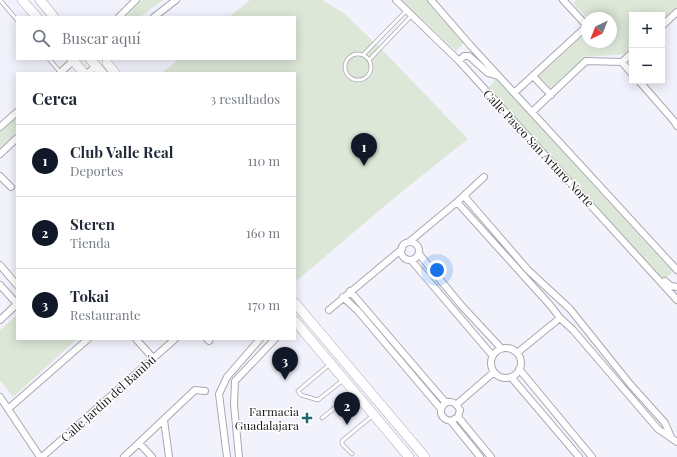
<!DOCTYPE html>
<html lang="es">
<head>
<meta charset="utf-8">
<style>
  :root { --surface:#fff; --page:#f2f2f3; --text:#1f2937; --muted:#747a83; --line:#e0e1e3; --accent:#111827 }
  body { margin:0; font-family:"Playfair Display",serif; background:var(--page); color:var(--text) }
  .controls { position:absolute; right:12px; top:12px; display:grid; overflow:hidden; border-radius:0px; box-shadow:0 2px 10px #0003 }
  .controls button { width:36px; height:36px; display:grid; place-items:center; padding:0; border:0; border-bottom:1px solid var(--line); background:var(--surface); color:var(--text); font:20px sans-serif }
  .compass { position:absolute; left:581px; top:12px; width:36px; height:36px; border-radius:50%; background:var(--surface); box-shadow:0 2px 10px #0003; rotate:223deg }
  .you { position:absolute; left:437px; top:270px; width:14px; height:14px; margin:-10px; border:3px solid #fff; border-radius:50%; background:#1a73e8; box-shadow:0 0 0 6px #1a73e833 }
  .badge { display:grid; place-items:center; width:26px; height:26px; border-radius:50%; background:var(--accent); color:#fff; font-size:13px; font-weight:700 }
  .pin { position:absolute; translate:-50% -33px; filter:drop-shadow(0 1px 2px #0008) }
  .pin::after { content:''; position:absolute; top:21px; width:14px; height:12px; background:inherit; clip-path:polygon(0 0,100% 0,50% 100%) }
  .list { margin:0; padding:0; list-style:none }
  h2 { display:flex; justify-content:space-between; align-items:center; height:52px; margin:0; padding:0 16px; font-size:17px }
  h2 small { font-size:13px; font-weight:400; color:var(--muted) }
  .list li { display:grid; grid-template-columns:26px 1fr auto; gap:12px; align-items:center; box-sizing:border-box; height:72px; padding:0 16px; border-top:1px solid var(--line) }
  .list b { display:block; font-size:15px; white-space:nowrap }
  .list p { margin:0; font-size:13px; white-space:nowrap; color:var(--muted) }
  .list em { font-size:13px; font-style:normal; color:var(--muted) }
  .icon { flex:none; width:22px; height:22px; fill:none; stroke:currentColor; stroke-width:2; stroke-linecap:round; stroke-linejoin:round }
  .map { position:relative; flex:none; width:677px; height:457px; overflow:hidden }
  .search { position:absolute; background:var(--surface); box-shadow:0 2px 10px #0003; left:16px; top:16px; width:280px; height:44px; display:flex; align-items:center; gap:10px; box-sizing:border-box; padding:0 14px; border-radius:0px; color:var(--muted); font-size:15px }
  .panel { position:absolute; background:var(--surface); box-shadow:0 2px 10px #0003; left:16px; top:72px; width:280px; height:268px; border-radius:0px }
  .map>svg:first-child { display:block }
</style>
</head>
<body>
<div class="map">
<svg width="677" height="457" viewBox="0 0 677 457">
  <rect width="100%" height="100%" fill="#f1f2fb"/>
  <path fill="#dde7d7" d="M142,0H163L140,17H126Z
    M250,0H322L345,14L391,59L468,139L399,194L295,282V73H162L179,59H295V17H229Z
    M402,0H430L464,43L456,51Z
    M576,0H677V7L662,21V15H632V49L626,54L585,57L551,88L539,76L587,32V42H611V18H587L573,3Z
    M496,79L671,270L672,273L662,280L487,90Z
    M17,116V132L0,148V132Z
    M17,315V339H77L13,397L0,380V330Z"/>
  <g fill="none" stroke-linecap="round" stroke-linejoin="round">
    <g stroke="#a8a8b1" stroke-width="4.5">
      <path id="service" d="M0,0L17,20
        M345 67a13 13 0 1 1 26 0a13 13 0 1 1-26 0Z
        M363,55L407,10
        M49,59L61,73
        M369,60L412,15
        M330,364L298,391L301,395L318,400L343,380
        M322,418L353,393
        M352,454L342,444V441L372,416"/>
    </g>
    <g stroke="#a8a8b1" stroke-width="8">
      <path id="minor" d="M396,0L459,61L677,300
        M431,0L471,46L677,270
        M563,0L587,26
        M119,17L136,0
        M154,17L176,0
        M662,26L677,12
        M459,61L464,56H469L488,73L498,76
        M622,62L632,53
        M60,73L75,59
        M88,73L96,66
        M533,76L551,95
        M639,81L674,121L677,126
        M514,93L587,26
        M532,112L586,61L622,62L632,74
        M0,127L17,112
        M0,154L17,138
        M0,176L11,187
        M464,196L528,270L570,309L630,384L665,423L671,437
        M457,202L550,305L560,318L573,330L658,429L677,442
        M409,242L457,202L484,177
        M401 251a9 9 0 1 1 18 0a9 9 0 1 1-18 0Z
        M419,254L461,305L501,348
        M411,260L492,355
        M0,265L17,285
        M665,281L671,286L677,287
        M0,285L17,304
        M350,291L446,403
        M343,297L358,311L441,409
        M329,310L402,249
        M0,320L17,304
        M136,339L153,358
        M207,339L209,341
        M491 363a15 15 0 1 1 30 0a15 15 0 1 1-30 0Z
        M517,353L560,318
        M519,369L592,457
        M511,377L579,457
        M0,397L40,457
        M457,404L494,372
        M8,409L88,339
        M458,417L491,457
        M164,420L169,457
        M451,421L458,417L460,410C448,388 429,417 451,421L480,457
        M139,443L152,457
        M42,457L175,339
        M124,457L195,390L205,391
        M227,457L219,394L227,377L260,339
        M239,457L234,405L235,381L275,339"/>
    </g>
    <g stroke="#a8a8b1" stroke-width="10">
      <path id="secondary" d="M22,0L37,17
        M40,0L54,17
        M72,59L84,73
        M90,59L102,73
        M107,59V63L115,73
        M295,303L425,457
        M295,321L409,457"/>
    </g>
    <use href="#service" stroke="#fff" stroke-width="3"/>
    <use href="#minor" stroke="#fff" stroke-width="6"/>
    <use href="#secondary" stroke="#fff" stroke-width="9"/>
  </g>
  <path fill="#1e6a6c" stroke="#fff" stroke-width="1.5" d="M305 412h4v4h4v4h-4v4h-4v-4h-4v-4h4z"/>
  <g text-anchor="middle" dominant-baseline="central" stroke-width="3" stroke-linejoin="round" paint-order="stroke">
    <g font-size="12" fill="#19191c" stroke="#fff">
      <text transform="translate(539 148) rotate(47)">Calle Paseo San Arturo Norte</text>
      <text transform="translate(108 398) rotate(-42)">Calle Jardín del Bambú</text>
    </g>
    <g font-size="12" fill="#19191c" stroke="#fff" text-anchor="end">
      <text x="299" y="411">Farmacia<tspan x="299" dy="14">Guadalajara</tspan></text>
    </g>
  </g>
</svg>
<div class="controls">
<button>+</button>
<button>−</button>
</div>
<svg class="compass" viewBox="-18 -18 36 36"><path d="M0-13l5 13h-10z" fill="#e53935"/><path d="M0 13l5-13h-10z" fill="#747a83"/></svg>
<div class="you"></div>
<div class="pin badge" style="left:364px;top:166px">1</div>
<div class="pin badge" style="left:347px;top:425px">2</div>
<div class="pin badge" style="left:285px;top:380px">3</div>
<div class="search"><svg class="icon" aria-label="search" viewBox="0 0 24 24"><circle cx="10" cy="10" r="6"/><path d="M15 15l6 6"/></svg>Buscar aquí</div>
<section class="panel">
<h2>Cerca<small>3 resultados</small></h2>
<ul class="list">
<li><span class="badge">1</span><div><b>Club Valle Real</b><p>Deportes</p></div><em>110 m</em></li>
<li><span class="badge">2</span><div><b>Steren</b><p>Tienda</p></div><em>160 m</em></li>
<li><span class="badge">3</span><div><b>Tokai</b><p>Restaurante</p></div><em>170 m</em></li>
</ul>
</section>
</div>
</body>
</html>
